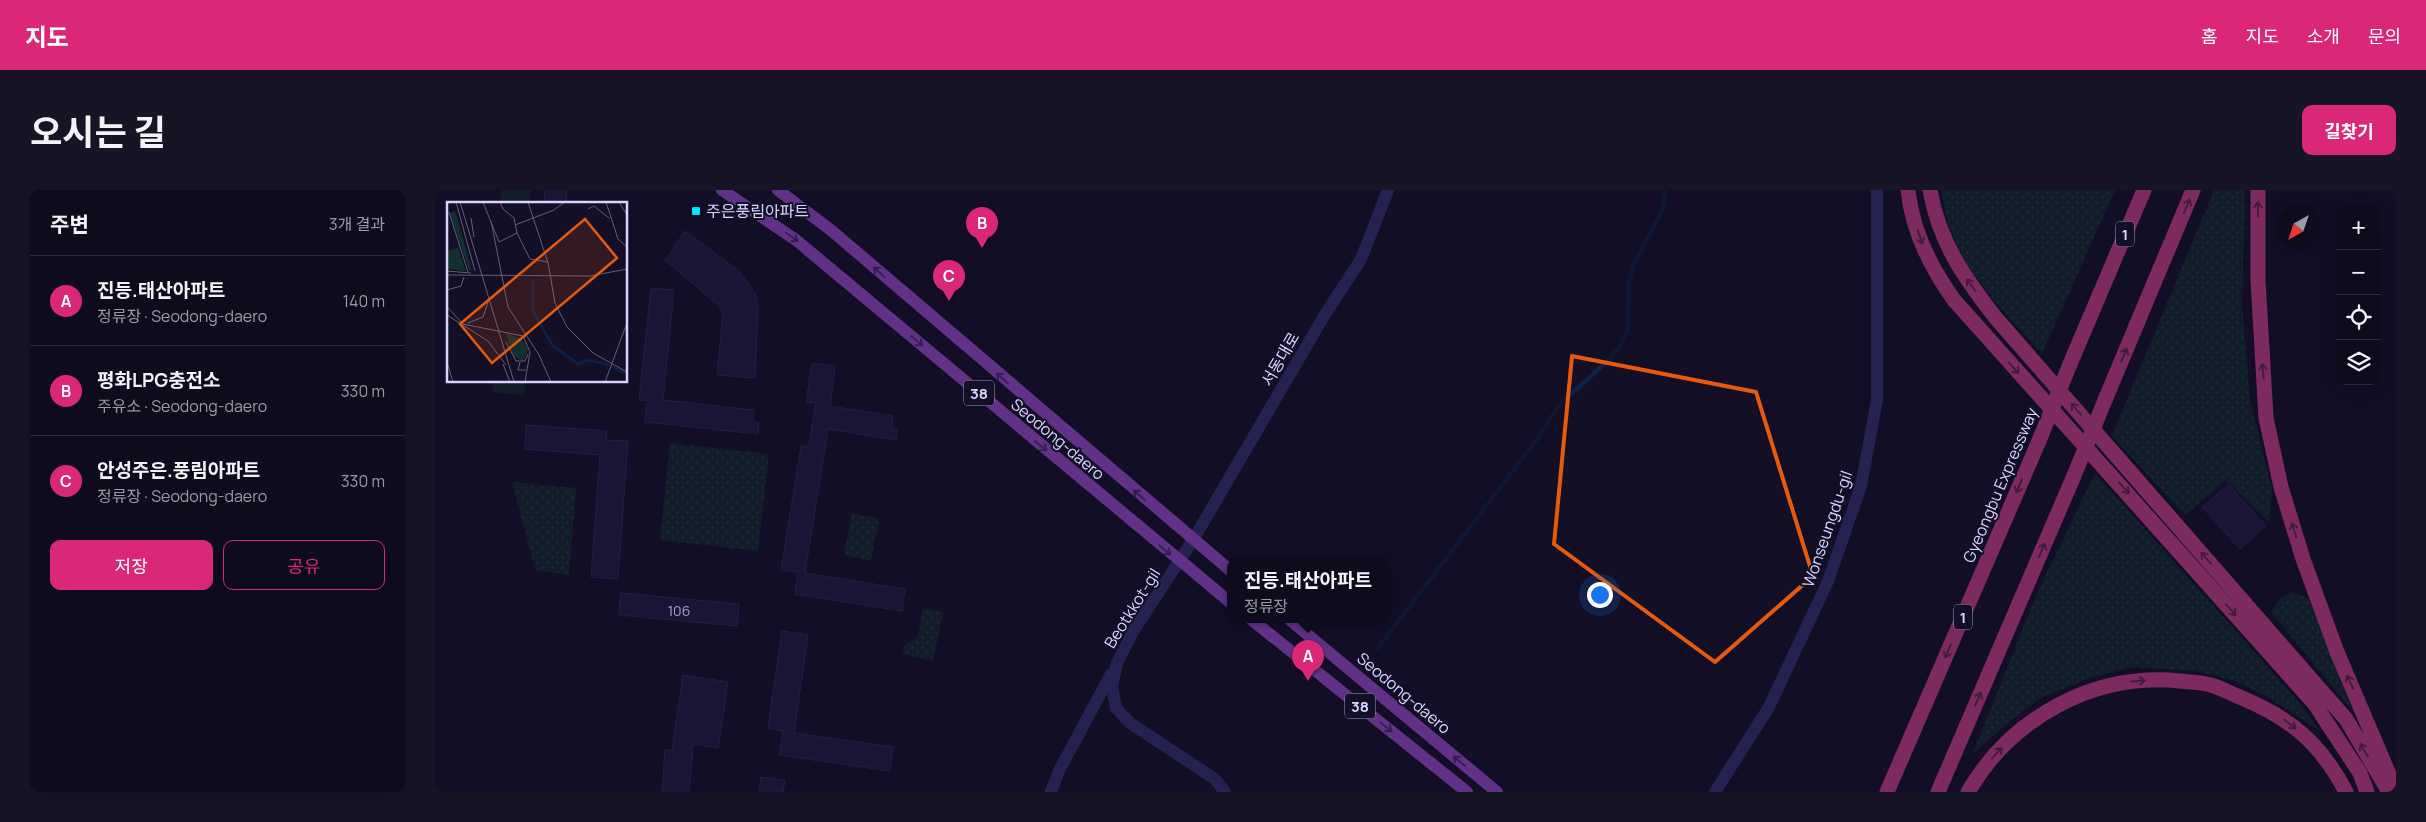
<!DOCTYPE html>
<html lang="ko">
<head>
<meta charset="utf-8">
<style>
  :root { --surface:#0e0b1c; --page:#171425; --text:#f1f3f6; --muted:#9b9ba3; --line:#2e2b3b; --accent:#db2777 }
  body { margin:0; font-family:Manrope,"Noto Sans KR",sans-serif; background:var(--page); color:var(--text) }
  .controls { position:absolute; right:15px; top:15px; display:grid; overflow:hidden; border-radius:10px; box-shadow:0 5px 20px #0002 }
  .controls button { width:45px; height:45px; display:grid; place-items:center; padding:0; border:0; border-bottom:1px solid var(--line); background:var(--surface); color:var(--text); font:25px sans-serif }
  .compass { position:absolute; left:1841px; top:15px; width:45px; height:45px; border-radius:50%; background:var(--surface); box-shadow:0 5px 20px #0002; rotate:220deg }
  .you { position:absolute; left:1164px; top:404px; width:18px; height:18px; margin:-12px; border:4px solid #fff; border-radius:50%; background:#1a73e8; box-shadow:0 0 0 8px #1a73e833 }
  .badge { display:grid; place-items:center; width:32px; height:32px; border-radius:50%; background:var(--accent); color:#fff; font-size:16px; font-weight:700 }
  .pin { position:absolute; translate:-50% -41px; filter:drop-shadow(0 1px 2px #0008) }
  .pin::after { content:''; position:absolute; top:26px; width:18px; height:15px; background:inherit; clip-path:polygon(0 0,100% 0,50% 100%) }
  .popup { position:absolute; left:792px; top:368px; width:162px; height:65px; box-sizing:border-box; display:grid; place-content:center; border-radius:10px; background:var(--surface); filter:drop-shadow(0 1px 4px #0005); font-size:16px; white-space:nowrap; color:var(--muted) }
  .popup b { font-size:19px; color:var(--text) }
  .popup::after { content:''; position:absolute; left:50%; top:100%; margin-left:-10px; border:10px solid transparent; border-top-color:var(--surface) }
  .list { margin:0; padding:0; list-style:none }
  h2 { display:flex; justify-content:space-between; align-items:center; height:65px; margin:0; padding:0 20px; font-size:21px }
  h2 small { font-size:16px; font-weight:400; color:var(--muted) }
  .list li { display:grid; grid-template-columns:32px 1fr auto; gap:15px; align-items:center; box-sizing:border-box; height:90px; padding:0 20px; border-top:1px solid var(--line) }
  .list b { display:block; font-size:19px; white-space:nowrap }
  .list p { margin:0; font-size:16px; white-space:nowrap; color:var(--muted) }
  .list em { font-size:16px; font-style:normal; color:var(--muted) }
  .actions { display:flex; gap:10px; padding:15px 20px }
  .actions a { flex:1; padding:11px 0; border:1px solid var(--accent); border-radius:10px; text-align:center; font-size:18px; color:var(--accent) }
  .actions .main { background:var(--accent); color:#fff }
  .icon { flex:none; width:28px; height:28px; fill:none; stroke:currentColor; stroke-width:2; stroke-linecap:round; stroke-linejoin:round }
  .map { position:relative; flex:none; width:1961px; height:602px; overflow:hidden; border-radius:10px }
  header { display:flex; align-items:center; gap:30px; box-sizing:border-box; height:70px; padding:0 25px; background:var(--accent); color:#fff }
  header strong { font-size:24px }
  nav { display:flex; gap:28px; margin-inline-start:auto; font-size:18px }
  .intro { display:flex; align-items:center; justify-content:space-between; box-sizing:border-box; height:120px; padding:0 30px }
  h1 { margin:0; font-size:35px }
  .button { padding:12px 22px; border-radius:10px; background:var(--accent); color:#fff; font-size:18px; font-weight:700 }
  main { display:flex; gap:30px; padding:0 30px }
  aside { flex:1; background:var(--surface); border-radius:10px; box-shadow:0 5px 20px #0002 }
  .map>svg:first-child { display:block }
</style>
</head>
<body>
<header>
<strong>지도</strong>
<nav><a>홈</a><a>지도</a><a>소개</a><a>문의</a></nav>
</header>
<div class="intro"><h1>오시는 길</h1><a class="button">길찾기</a></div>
<main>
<aside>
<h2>주변<small>3개 결과</small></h2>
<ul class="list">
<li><span class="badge">A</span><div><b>진등.태산아파트</b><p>정류장 · Seodong-daero</p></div><em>140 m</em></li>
<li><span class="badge">B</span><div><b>평화LPG충전소</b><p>주유소 · Seodong-daero</p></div><em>330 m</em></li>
<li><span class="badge">C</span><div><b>안성주은.풍림아파트</b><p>정류장 · Seodong-daero</p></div><em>330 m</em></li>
</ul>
<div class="actions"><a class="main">저장</a><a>공유</a></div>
</aside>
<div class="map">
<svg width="1961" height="602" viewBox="0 0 1961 602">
  <defs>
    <pattern id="grass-dots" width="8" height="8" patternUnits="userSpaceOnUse" patternTransform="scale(1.25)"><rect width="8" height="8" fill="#12302f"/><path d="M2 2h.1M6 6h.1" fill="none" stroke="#344d4e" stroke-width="1.8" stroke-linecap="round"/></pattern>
  </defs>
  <rect width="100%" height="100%" fill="#130f26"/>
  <path fill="url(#grass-dots)" d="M1506,0H1680L1607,164L1568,121L1531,75L1513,35Z
    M1779,0H1810L1807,115L1815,210L1837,299L1834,332L1791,290L1750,325L1677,246Z
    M235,253L334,264L323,361L225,350Z
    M1660,283L1858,505L1884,540L1831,506L1800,491L1762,481L1697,477L1656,487L1605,508L1570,535L1537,565L1601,406Z
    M77,292L141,298L134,385L100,380Z
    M417,323L444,329L436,371L409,365Z
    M1857,402L1874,409L1917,520L1836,422L1845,409Z
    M488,418L508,422L498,471L468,464L469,456L483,446Z"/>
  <path fill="#12302f" d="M67,0H96L94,14H65Z
    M59,191H91L89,205L57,202Z"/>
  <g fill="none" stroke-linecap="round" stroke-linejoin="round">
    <path stroke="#0c2248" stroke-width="4.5" d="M943,458L1100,252L1124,215L1167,176L1185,157L1193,138L1194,91L1199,74L1228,19L1230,0"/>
  </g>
  <path fill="#241b47" stroke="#3b2d73" d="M110,0H132L131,14H109Z
    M250,41L304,81L320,103L323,117L320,188L282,185L288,123L283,115L230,70Z
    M216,98L239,100L228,210L319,220L318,232L324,233L323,244L210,232L212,211L204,210Z
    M377,173L400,176L395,216L458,226L456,238L463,239L461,250L393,239L370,383L470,399L467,421L360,404L363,382L346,380L366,256L374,257L381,213L371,212Z
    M91,235L172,241L171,250L193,251L183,389L156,387L165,265L90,259Z
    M1794,295L1831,336L1805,359L1767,317Z
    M186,403L304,414L302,436L184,425Z
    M347,441L373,445L359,543L458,557L455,581L344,565L348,541L333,538Z
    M248,485L293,492L283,558L258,554L254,602H227L230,560H237Z
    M326,587L350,590L348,602H324Z"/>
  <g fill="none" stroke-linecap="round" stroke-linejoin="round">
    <path stroke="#3d3a85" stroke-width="12" d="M758,350L699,440L682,473L677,496L681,518L695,533L780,589L790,602
      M616,602L625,579L676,484"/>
    <path stroke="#3d3a85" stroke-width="12" d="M758,350L889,126L926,69L953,0
      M1280,602L1334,517L1393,391L1426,296L1442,210V0"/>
    <path stroke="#c25bff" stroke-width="12" d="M287,0L361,50L796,413
      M343,0L397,41L796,381
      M817,430L1032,602
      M855,430L1062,602"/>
    <path stroke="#ff4fa3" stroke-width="15" d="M1473,0C1477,40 1496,78 1519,110L1879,513L1925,583L1932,602
      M1495,0C1504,52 1529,87 1560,127L1911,529L1954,602
      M1823,0V90L1831,228L1846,297L1868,369L1902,462L1959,596
      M1635,174L1709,0
      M1670,210L1758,0
      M1452,602L1604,251
      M1503,602L1638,288
      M1533,602C1576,528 1659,482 1745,491C1755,492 1766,492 1776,495C1786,498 1797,504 1807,508C1857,529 1886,554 1911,602"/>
    <path stroke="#ff4fa3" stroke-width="15" d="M1604,251L1635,174
      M1638,288L1670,210"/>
  </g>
  <defs><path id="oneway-shaft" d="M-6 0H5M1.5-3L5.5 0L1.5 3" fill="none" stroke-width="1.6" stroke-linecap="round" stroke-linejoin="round" transform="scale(1.25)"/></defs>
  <g stroke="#7d2c5e">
    <use href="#oneway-shaft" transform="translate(1752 16) rotate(-67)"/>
    <use href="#oneway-shaft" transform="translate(1823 19) rotate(-90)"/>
    <use href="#oneway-shaft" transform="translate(1485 47) rotate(71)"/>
    <use href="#oneway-shaft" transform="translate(1536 95) rotate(-127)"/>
    <use href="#oneway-shaft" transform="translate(1689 165) rotate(-67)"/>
    <use href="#oneway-shaft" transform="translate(1579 178) rotate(47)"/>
    <use href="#oneway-shaft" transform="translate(1828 181) rotate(-94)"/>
    <use href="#oneway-shaft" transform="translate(1641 219) rotate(-131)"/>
    <use href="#oneway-shaft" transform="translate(1584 296) rotate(113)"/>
    <use href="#oneway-shaft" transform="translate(1689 298) rotate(49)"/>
    <use href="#oneway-shaft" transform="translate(1859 340) rotate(-107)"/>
    <use href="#oneway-shaft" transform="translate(1607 360) rotate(-67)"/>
    <use href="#oneway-shaft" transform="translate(1771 368) rotate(-131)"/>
    <use href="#oneway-shaft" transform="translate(1796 420) rotate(49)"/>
    <use href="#oneway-shaft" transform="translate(1513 461) rotate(113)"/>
    <use href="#oneway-shaft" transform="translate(1703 491) rotate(-4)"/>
    <use href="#oneway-shaft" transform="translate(1915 492) rotate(-114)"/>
    <use href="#oneway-shaft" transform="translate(1543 509) rotate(-67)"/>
    <use href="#oneway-shaft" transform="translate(1855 534) rotate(37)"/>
    <use href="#oneway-shaft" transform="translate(1929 560) rotate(-121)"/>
    <use href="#oneway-shaft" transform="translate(1562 563) rotate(-48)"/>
  </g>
  <g stroke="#623188">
    <use href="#oneway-shaft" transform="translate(357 47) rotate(35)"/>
    <use href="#oneway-shaft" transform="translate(444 82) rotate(-139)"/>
    <use href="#oneway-shaft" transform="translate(482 151) rotate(40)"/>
    <use href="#oneway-shaft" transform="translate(567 188) rotate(-139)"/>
    <use href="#oneway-shaft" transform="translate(606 256) rotate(40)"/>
    <use href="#oneway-shaft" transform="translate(704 305) rotate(-140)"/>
    <use href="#oneway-shaft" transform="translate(730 360) rotate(40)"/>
    <use href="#oneway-shaft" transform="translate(951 537) rotate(39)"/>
    <use href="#oneway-shaft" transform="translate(1024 571) rotate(-140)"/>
  </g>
  <path d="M0 0H1961V602H0ZM1137,166L1321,202L1378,386L1280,472L1119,354Z" fill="#130f26" fill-opacity=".55" fill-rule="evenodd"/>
  <path fill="none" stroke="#e8590c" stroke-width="4" stroke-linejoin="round" d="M1137,166L1321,202L1378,386L1280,472L1119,354Z"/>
  <rect fill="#00e5ff" stroke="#130f26" stroke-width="2" x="256" y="16" width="10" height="10" rx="2.5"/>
  <g text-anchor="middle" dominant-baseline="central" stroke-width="4" stroke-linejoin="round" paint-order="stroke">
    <g font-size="14" fill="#aca6d1">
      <text x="244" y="420">106</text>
    </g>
    <g fill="#130f26" stroke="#9e99be" stroke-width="1">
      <rect x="1681" y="31.5" width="18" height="25" rx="4"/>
      <rect x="529" y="190.5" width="30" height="25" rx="4"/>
      <rect x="1519" y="414.5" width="18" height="25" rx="4"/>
      <rect x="910" y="503.5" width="30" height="25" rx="4"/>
    </g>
    <g font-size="15" font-weight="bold" fill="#d9d4ff">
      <text x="1690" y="44">1</text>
      <text x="544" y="203">38</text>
      <text x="1528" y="427">1</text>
      <text x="925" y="516">38</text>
    </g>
    <g font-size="16" fill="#d9d4ff" stroke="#130f26" text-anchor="start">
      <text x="271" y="21">주은풍림아파트</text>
    </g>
    <g font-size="16" fill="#d9d4ff" stroke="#130f26">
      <text transform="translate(845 169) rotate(-60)">서동대로</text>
      <text transform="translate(623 249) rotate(40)">Seodong-daero</text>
      <text transform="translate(1565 295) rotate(-67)">Gyeongbu Expressway</text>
      <text transform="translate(1392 339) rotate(-71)">Wonseungdu-gil</text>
      <text transform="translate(697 418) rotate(-58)">Beotkkot-gil</text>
      <text transform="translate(969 503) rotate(40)">Seodong-daero</text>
    </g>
  </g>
  <g transform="translate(12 12)">
    <rect width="180" height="180" fill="#130f26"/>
    <path d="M8,9L15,32L25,69L22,68L3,11ZM11,46L19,69L0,67V49ZM59,131L76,138L81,148L76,159L66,154Z" fill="#12302f"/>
    <path fill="none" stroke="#0c2248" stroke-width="2.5" d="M86,77V109L105,143L131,162L142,158L162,163M166,165L180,172"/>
    <path fill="none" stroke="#625e7d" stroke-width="1" d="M9,0L28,69M13,0L67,180M36,0L52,40L70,31L83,57L101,60L108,101L120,125L146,151L180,170M53,0L56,7L67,16L70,31M81,0L101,61M159,0L171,37L180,45M172,0L180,13M141,7L147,4L162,16M2,10L21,70M24,16L27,35M44,19L61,105L92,153L104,180M68,23L107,8L118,0M0,69L24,71M0,73L143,74L180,67M0,88L14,84L17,75M0,105L16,122L76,134L83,150L78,180M0,113L41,139L59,163M21,121L36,115L41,100M59,140L69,159H78L81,152M0,160L6,180M73,160L71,168H79M56,162L63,180M158,180L180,121"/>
    <path fill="#e8590c" fill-opacity="0.15" stroke="#e8590c" stroke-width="2.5" d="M138,17L170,56L45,161L13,122Z"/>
    <rect width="180" height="180" fill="none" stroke="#d9d4ff" stroke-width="2.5"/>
  </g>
</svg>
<div class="controls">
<button>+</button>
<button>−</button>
<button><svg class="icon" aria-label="locate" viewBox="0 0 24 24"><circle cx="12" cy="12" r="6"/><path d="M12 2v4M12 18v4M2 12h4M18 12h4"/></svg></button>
<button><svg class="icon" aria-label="layers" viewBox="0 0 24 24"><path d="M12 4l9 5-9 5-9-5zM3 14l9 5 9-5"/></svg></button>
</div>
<svg class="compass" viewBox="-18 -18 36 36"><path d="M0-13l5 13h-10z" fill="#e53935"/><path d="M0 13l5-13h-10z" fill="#9b9ba3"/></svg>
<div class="you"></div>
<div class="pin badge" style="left:873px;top:491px">A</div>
<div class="popup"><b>진등.태산아파트</b>정류장</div>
<div class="pin badge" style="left:547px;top:58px">B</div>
<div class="pin badge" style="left:514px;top:111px">C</div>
</div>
</main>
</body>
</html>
